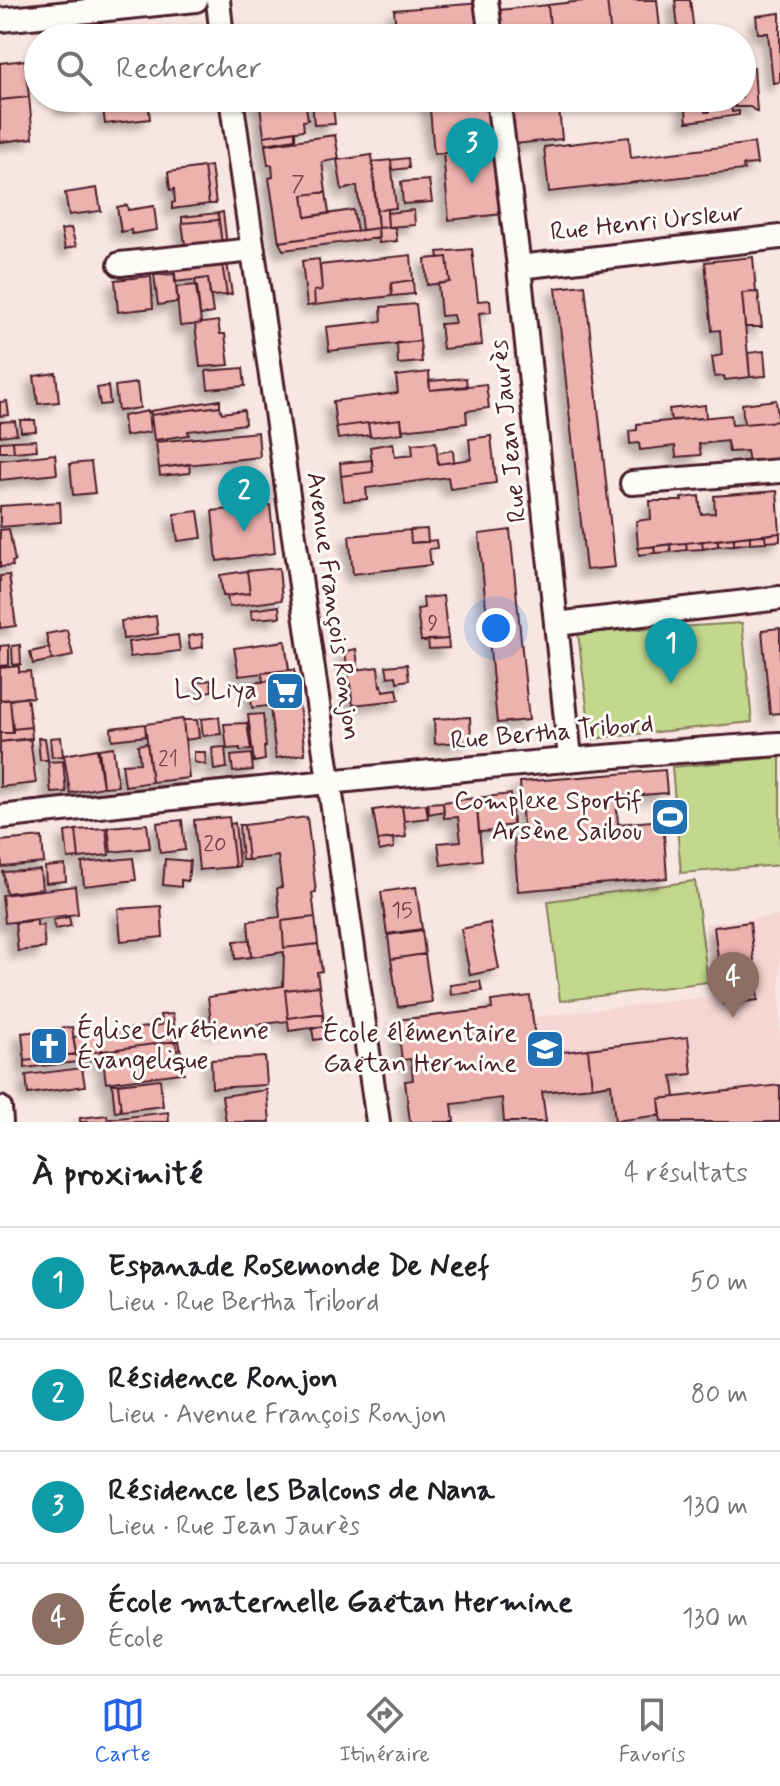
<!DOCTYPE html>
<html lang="fr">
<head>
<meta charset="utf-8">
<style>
  :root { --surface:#fff; --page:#f6f6f6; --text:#202124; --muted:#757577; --line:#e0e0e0; --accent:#2563eb }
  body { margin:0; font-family:Mynerve,sans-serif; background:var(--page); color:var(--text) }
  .you { position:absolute; left:496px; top:628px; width:28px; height:28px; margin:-20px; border:6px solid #fff; border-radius:50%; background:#1a73e8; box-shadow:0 0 0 12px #1a73e833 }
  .badge { display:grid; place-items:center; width:52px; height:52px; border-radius:50%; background:var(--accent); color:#fff; font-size:26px; font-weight:700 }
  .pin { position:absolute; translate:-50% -66px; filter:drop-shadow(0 2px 4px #0008) }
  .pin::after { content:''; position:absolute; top:42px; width:28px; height:24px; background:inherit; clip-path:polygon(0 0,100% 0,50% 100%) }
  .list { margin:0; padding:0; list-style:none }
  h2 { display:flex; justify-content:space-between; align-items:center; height:104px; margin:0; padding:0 32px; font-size:34px }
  h2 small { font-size:26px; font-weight:400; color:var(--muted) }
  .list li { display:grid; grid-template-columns:52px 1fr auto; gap:24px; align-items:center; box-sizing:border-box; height:112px; padding:0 32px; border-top:2px solid var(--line) }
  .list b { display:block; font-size:30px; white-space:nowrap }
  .list p { margin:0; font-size:26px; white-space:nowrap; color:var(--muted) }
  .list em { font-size:26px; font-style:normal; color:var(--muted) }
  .icon { flex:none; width:44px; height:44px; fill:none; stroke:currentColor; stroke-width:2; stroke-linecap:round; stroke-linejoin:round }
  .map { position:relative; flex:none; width:780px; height:1122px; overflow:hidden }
  .search { position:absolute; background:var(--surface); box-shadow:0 2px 6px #0004; left:24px; right:24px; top:24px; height:88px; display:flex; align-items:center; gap:20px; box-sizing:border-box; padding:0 28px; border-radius:44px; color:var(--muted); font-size:30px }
  .sheet { height:552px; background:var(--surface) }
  nav { display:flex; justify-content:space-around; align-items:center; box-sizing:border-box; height:112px; border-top:2px solid var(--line); background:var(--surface); font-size:22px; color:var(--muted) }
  nav a { display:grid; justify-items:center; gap:4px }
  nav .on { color:var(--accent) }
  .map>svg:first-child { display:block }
</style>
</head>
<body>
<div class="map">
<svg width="780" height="1122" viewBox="0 0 780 1122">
  <defs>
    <filter id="shadow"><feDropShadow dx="-7" dy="7" stdDeviation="4" flood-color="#0004"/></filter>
  </defs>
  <rect width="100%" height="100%" fill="#f8e6e1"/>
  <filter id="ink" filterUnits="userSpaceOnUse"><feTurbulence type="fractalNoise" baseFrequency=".0125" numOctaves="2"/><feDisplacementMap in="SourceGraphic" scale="16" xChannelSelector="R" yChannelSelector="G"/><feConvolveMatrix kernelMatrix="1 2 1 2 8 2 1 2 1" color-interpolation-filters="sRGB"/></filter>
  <g filter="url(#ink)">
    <path fill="#f5d6d2" d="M780,916V1122H410L397,1020L491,1009V1001L530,996L534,1017L713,996L705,924Z"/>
    <path fill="#c3d88d" stroke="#867c5c" stroke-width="2" d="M742,623L752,722L591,739L578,633Z
      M780,757V865L681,873L672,767Z
      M695,881L708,982L560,1001L548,901Z"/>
    <path fill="#edb2ae" stroke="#4a1f2b" stroke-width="2" filter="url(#shadow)" d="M592,0H607L611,38H551L548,5Z
      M607,0H657L661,38H611Z
      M675,0H690L694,32L683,33L684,38H679Z
      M481,3L484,38H397L394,10Z
      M548,5L551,38H502L499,10Z
      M780,13V82L773,83L768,33H758L756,16Z
      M361,24L363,38H342L341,27Z
      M337,27L338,38H324L323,29Z
      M290,32L291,38H253L254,37Z
      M725,33L726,38H688V35Z
      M25,60L29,97L0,100V63Z
      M742,67H754L757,112L750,107H735V98H742Z
      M29,97L33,138L0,142V100Z
      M62,98H83L84,106L63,107Z
      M258,98H300L259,105Z
      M332,98L335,124L314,125L312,99Z
      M429,98H490L495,149L434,154Z
      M509,98H558L562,139L514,144Z
      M685,98H703L705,112H709V105L731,103L732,112L739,111V115L687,122Z
      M305,100L308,120L303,121L304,130L264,136L260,106Z
      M148,101L150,119L105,124L103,107Z
      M295,131V139L265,144L264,136Z
      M335,135L339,159L322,162L326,192L303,195L306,217L353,210L357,231L279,242L269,178L273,177L272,165H268L265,145Z
      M629,137L631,158L754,143L757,164L743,165L744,170L549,192L544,147Z
      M495,149L502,214L449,220L443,153Z
      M372,155L378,228L362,230L357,186L342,190L337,160Z
      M408,158L409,168L392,170L391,160Z
      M391,160L396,208L376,210L372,162Z
      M211,166L216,204H209L204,167Z
      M204,167L209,204L172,209V203L175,202L174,189L170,190L168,172Z
      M429,180L432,202L403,204L401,182Z
      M97,188L101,211L69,215L65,193Z
      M326,192L329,213L306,217L303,195Z
      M127,205L128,210L154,206L157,230L132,234L131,230L121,232L117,207Z
      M387,209L388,227L378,228L376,210Z
      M414,210L415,225L388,227L387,213Z
      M223,212L227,246H222L218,213Z
      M218,213L219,220L182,223V217Z
      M219,220L222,246L186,251L182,223Z
      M395,227L397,241L379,243L378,228Z
      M71,228L76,246L65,249L61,230Z
      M378,228L379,238L283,250L279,242Z
      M472,249L478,301L490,300L491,312L479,313L482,345L443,349L440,324L455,323L453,315L441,316L438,284L450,282L447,257L439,258L438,252Z
      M411,255L413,280L391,283L392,296L315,305L314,291L322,290L320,265Z
      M447,257L450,282L427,285L425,259Z
      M753,257L756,292L742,293L750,377L725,380L724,376L715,377L712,357L722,355L720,330L712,331L705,262Z
      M319,259L322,290L314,291L315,305L307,306L302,261Z
      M227,263L232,294L227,295L222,264Z
      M222,264L227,295L210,296L208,278L175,282L174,270Z
      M175,274L178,302L158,305L154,275Z
      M151,276L153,308L118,312L115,280Z
      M208,278L213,313L200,315L195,280Z
      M413,280L414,294L392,296L391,283Z
      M197,285L201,324L180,326L176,287Z
      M585,285L615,567L586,570L556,288Z
      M758,292L762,327H745L742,293Z
      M416,304L420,341L329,351L326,327L382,321L381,307Z
      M218,321L220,334H225L229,365L200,367L195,324Z
      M420,341L422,362L398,364L397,343Z
      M764,351L766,376L750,377L748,353Z
      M243,368L245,386L208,389L206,371Z
      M429,372L430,390L486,384L489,408L466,411L467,423L402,430L401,419L336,427L333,401L398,393L396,376Z
      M56,373L59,402L38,404L34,376Z
      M466,378L467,387L430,390L429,381Z
      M137,383L140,408L118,411L115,386Z
      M108,386L110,404L100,405L97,388Z
      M220,400V406L151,415L150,411Z
      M776,400L778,421L744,424L742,404Z
      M7,401L9,415L0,416V402Z
      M705,405L706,418L671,420L669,409Z
      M220,406L222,413L244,410L245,424L188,431L189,435L154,440L151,415Z
      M148,411L150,432L125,436L123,416Z
      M731,415L732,425L780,421V460L749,463L747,451L729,452L727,441L699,444L701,455L676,457L675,446L640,450L639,443L630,444L629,431L637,430V424Z
      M401,419L403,433L370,437L368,423Z
      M20,420H35L36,431L21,432Z
      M15,421L17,434L0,436V422Z
      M368,423L370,435L338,439L336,427Z
      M258,432L260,457L159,468L156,442Z
      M491,436L496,483L450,489L448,477L366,488L367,499L344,501L341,476L373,472L370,447L393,443L395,457L413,455L412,444L436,442L438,464L471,459L469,439Z
      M36,440L37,450L14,452L13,441Z
      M13,441L14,452H0V442Z
      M453,450L454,462L438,464L437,453Z
      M55,454L57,474L0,480V460Z
      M372,460L373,472L341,476L340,463Z
      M91,462L95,493L73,495L70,464Z
      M189,464L190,473L160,476L159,468Z
      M777,491L780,533L638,548L636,521L651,519L650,501H682L681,498L699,496L701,514L715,513L714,496Z
      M60,502L61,522L0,527V506Z
      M270,505L275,553L217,561L212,511Z
      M198,511L202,538L178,541L174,514Z
      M9,529L15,561L12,562L13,566L0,567V530Z
      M427,529L428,542L411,543L410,530Z
      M410,530L411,543L436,540L437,548L429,549L431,565L353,574L349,536Z
      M510,530L529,720L497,723L479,534Z
      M780,533V541L766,542L765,535Z
      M765,535L766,542L750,543V536Z
      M750,536V543L734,545V538Z
      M734,538V545L718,546V540Z
      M718,540V546L703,549L702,541Z
      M702,541L703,549L687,550L686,543Z
      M686,543L687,550L671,552L670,544Z
      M670,544L671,552L655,553L654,546Z
      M654,546L655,553L639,555L638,548Z
      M279,568L282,600L229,607L227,596L250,593L247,571Z
      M247,571L250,593L223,596L220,575Z
      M9,575L16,626L0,628V576Z
      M443,596L448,639L421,641L417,609L424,608L423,598Z
      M279,606L280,617L252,619L251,610Z
      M156,616L158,634L123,639L121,621Z
      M780,628V713L770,714L762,630Z
      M67,630L73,656L52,660L46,634Z
      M202,634L203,647L190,649L188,636Z
      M178,635L180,651L130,657L128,642Z
      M448,639L449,648L429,649L428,640Z
      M285,641L289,670L239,676L234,648Z
      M9,645V665L0,666V646Z
      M20,645L21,664L13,665L12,646Z
      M49,648L52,660L33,664L30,652Z
      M356,649L358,666L347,667L345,651Z
      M407,664L409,680L397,682L396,676L388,677L386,666Z
      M19,666V672L30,671L33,697L0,700V668Z
      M378,667L380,686L382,685L383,691L397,689L399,700L353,705L348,671Z
      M289,670H294L296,678L263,682L262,673Z
      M296,678L299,702L252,708L249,683Z
      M211,680L212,691L199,693L198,682Z
      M27,697L31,727L13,729L10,700Z
      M0,700H10L13,733H0Z
      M299,705L305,754L276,758L270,708Z
      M263,714L266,747H264L265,760L254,762L248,715Z
      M219,717L221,734L203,736L201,719Z
      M470,717L471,741L435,744L434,719Z
      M183,719L189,778L152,782L145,724Z
      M183,720H197L199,738L185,740Z
      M247,723L251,750L240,751V748L227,749L224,724Z
      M145,724L146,736L112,740L111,728Z
      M31,727L32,739L0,742V733H13V729Z
      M61,737L63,756L52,757L50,738Z
      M30,738L36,783L0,787V742Z
      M38,738H45L48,760H40Z
      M147,743L152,782L125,786L122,764L140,763L138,745Z
      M113,747L118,786L103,787L99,749Z
      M225,747L227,768L214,770L212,748Z
      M97,749L103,787L70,793L64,755Z
      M194,752H205L206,765L194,762Z
      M251,754L253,770L233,772L231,756Z
      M63,761L66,792L51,793L48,762Z
      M665,770L667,793L616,797L618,824L663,820L667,878L518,891L514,840L524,839L520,782Z
      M511,794L513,825L498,827V831L479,832L476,798Z
      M476,798L482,860L441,865L438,843L461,841L458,817L444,818L443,802Z
      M443,802L444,811L429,814L428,803Z
      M426,804L428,818L404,821L402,806Z
      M402,806L406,837L378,840L373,810Z
      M229,817L235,867L199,870L194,820Z
      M307,817L316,892L312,893L315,917L282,921L284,948L318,944L322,971L317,972L319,986L285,990L288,1018L323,1013L324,1026L289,1031L288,1021L212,1030L208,997L283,986L284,952L251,957L248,921L280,917L277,888L282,887L278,856L248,860L244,825Z
      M182,820L185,850L160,853L157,823Z
      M235,823L239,866L235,867L230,824Z
      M147,824L150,848L111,852L108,827Z
      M239,825H244L248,860H242Z
      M106,828L109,855L79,858L76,830Z
      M76,830L79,858L68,859L65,832Z
      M42,837L44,863L2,867L0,841Z
      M393,838L394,848L379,851L378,840Z
      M133,858L136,880L84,886L82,863Z
      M165,859L190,861L188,881L181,880V887L163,885Z
      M65,865L66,881L46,883L45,867Z
      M40,870L42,889L6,893L3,872Z
      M75,886L78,914L5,923L2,895Z
      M416,887L422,929L387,934L381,892Z
      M161,906L163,937L121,941L118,909Z
      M69,917L71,926L55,929L53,920Z
      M315,917L318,944L284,948L282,921Z
      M37,920V926L43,925L45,948L18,951L15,923Z
      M750,922L758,1000L724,1004L714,927Z
      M490,923L499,969L470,975L461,929Z
      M422,930L425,954L391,959L388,935Z
      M250,940L251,957L235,959L234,941Z
      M425,954L432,1002L398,1007L391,959Z
      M480,981L482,991L451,995L450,985Z
      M319,986L323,1013L288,1018L285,990Z
      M530,996L537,1055L588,1049L592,1087L542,1092L546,1122H504L502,1098L452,1104L454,1122H410L405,1081L413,1080L411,1059L402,1060L397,1020L492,1009L491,1001Z
      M173,1014L176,1041L102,1051L101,1033L162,1025L160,1015Z
      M324,1026L326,1038L314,1040L312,1029Z
      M72,1027L76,1054L25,1061L22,1033Z
      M101,1033L102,1051L76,1054L73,1037Z
      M688,1037L692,1074L672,1076L675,1097L659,1099L661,1115L615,1121L611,1084L592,1087L588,1049Z
      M179,1040L184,1073H181L176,1041Z
      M176,1041L181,1073L106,1083L102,1051Z
      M102,1051L103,1058L77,1062L76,1054Z
      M76,1054L77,1062L25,1068V1061Z
      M265,1057L267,1085L212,1088L211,1060Z
      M82,1068L85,1086L28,1094L26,1075Z
      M160,1079L163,1106L121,1111L118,1084Z
      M112,1084H118L121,1111L115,1112Z
      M780,1085V1122H661L659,1099Z
      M267,1090L270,1122H226L222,1096Z
      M168,1112L169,1122H111L110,1119Z
      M107,1115L108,1122H80V1118Z"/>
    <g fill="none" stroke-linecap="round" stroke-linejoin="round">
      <g stroke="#4a1f2b" stroke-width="28">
        <path id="minor" d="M218,0L222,38
          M486,0L491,38
          M0,20L196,0
          M231,98L378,1122
          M498,98L519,267L570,758
          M120,264L253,250
          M519,267L780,237
          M632,483L780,471
          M556,624L780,598
          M0,817C260,788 519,761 780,744
          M0,1108L1,1122"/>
      </g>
      <use href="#minor" stroke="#fdfcf7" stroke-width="22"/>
    </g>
  </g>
  <defs>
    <g id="supermarket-square" transform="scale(2)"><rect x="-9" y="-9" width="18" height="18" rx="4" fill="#1f6fb2" stroke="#fdfcf7"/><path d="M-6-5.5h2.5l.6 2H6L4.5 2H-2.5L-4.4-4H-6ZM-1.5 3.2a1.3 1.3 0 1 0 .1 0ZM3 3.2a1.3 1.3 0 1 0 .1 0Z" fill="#fff"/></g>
    <g id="stadium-square" transform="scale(2)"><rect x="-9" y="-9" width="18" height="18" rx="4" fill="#1f6fb2" stroke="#fdfcf7"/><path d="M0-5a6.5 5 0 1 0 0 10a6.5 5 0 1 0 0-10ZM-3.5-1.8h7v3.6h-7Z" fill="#fff"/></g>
    <g id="church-square" transform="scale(2)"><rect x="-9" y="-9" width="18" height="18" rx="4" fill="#1f6fb2" stroke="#fdfcf7"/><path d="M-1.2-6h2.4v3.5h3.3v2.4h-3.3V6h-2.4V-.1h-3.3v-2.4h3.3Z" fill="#fff"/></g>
    <g id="school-square" transform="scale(2)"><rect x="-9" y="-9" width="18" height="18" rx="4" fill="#1f6fb2" stroke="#fdfcf7"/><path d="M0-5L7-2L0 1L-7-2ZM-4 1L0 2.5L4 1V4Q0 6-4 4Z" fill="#fff"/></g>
  </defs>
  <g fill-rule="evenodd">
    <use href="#supermarket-square" x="285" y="691"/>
    <use href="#stadium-square" x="670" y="817"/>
    <use href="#church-square" x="49" y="1046"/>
    <use href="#school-square" x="545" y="1049"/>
  </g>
  <g text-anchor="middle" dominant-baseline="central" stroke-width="6" stroke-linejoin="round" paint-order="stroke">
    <g font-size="22" fill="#73444c">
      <text x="298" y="185">7</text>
      <text x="433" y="624">9</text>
      <text x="168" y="760">21</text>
      <text x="215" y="845">20</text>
      <text x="402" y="911">15</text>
    </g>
    <g font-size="26" fill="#4a1f2b" stroke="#fdfcf7">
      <text transform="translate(647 223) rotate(-6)">Rue Henri Ursleur</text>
      <text transform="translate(509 431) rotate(-96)">Rue Jean Jaurès</text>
      <text transform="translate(333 606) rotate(82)">Avenue François Ronjon</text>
      <text transform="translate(552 733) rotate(-5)">Rue Bertha Tribord</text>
    </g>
    <g font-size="26" fill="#4a1f2b" stroke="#fdfcf7" text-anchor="end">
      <text x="257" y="691">LS Liya</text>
      <text x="642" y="802">Complexe Sportif<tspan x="642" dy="30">Arsène Saibou</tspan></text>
      <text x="77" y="1031" text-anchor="start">Église Chrétienne<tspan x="77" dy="30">Évangelique</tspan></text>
      <text x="517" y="1034">École élémentaire<tspan x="517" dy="30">Gaëtan Hermine</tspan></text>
    </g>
  </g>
</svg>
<div class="you"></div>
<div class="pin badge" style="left:671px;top:684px;background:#0f9aa8">1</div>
<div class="pin badge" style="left:244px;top:532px;background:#0f9aa8">2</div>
<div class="pin badge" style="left:472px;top:184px;background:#0f9aa8">3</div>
<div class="pin badge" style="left:733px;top:1018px;background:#8d6e63">4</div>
<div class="search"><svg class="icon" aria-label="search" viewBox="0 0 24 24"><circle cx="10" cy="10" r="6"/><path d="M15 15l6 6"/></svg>Rechercher</div>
</div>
<section class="sheet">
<h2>À proximité<small>4 résultats</small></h2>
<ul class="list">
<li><span class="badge" style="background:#0f9aa8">1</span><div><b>Espanade Rosemonde De Neef</b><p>Lieu · Rue Bertha Tribord</p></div><em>50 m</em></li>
<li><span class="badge" style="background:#0f9aa8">2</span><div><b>Résidence Ronjon</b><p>Lieu · Avenue François Ronjon</p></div><em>80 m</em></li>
<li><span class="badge" style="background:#0f9aa8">3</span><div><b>Résidence les Balcons de Nana</b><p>Lieu · Rue Jean Jaurès</p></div><em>130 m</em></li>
<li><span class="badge" style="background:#8d6e63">4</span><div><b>École maternelle Gaëtan Hermine</b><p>École</p></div><em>130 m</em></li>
</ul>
</section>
<nav>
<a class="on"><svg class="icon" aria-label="map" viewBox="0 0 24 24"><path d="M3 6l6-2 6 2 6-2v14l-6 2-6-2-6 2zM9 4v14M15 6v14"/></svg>Carte</a>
<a><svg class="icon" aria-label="directions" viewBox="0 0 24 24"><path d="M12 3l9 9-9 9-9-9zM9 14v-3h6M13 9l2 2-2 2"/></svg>Itinéraire</a>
<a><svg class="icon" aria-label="saved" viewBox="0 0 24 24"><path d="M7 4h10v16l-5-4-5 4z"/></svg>Favoris</a>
</nav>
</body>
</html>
